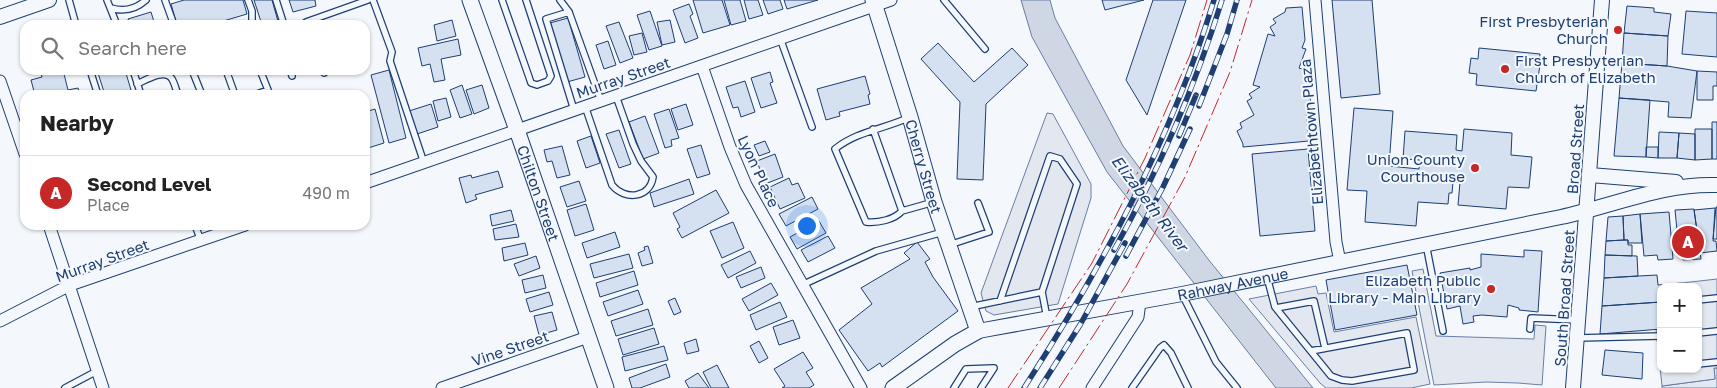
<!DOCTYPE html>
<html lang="en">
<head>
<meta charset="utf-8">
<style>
  :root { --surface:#fff; --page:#f2f2f2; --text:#222; --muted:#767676; --line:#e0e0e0; --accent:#c62828 }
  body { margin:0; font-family:"Golos Text",sans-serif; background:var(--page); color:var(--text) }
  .controls { position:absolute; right:15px; bottom:15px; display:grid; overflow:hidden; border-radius:10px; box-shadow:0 1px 4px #0004 }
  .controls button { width:45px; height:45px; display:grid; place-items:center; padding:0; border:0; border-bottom:1px solid var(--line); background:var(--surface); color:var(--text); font:25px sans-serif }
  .you { position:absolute; left:806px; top:225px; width:18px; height:18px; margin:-12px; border:4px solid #fff; border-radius:50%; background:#1a73e8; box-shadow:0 0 0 8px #1a73e833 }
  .badge { display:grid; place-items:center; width:32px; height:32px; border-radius:50%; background:var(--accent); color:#fff; font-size:16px; font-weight:700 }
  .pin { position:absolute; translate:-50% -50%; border:2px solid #fff; box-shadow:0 1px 5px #0006 }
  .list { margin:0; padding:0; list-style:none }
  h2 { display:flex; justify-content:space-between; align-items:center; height:65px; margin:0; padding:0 20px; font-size:21px }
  h2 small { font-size:16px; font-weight:400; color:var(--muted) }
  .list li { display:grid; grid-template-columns:32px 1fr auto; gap:15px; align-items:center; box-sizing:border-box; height:75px; padding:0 20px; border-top:1px solid var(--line) }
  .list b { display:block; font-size:19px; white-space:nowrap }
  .list p { margin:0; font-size:16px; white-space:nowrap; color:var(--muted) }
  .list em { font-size:16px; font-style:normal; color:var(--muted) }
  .icon { flex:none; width:28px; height:28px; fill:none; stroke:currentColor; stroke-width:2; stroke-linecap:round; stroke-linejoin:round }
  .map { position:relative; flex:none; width:1717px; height:388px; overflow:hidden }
  .search { position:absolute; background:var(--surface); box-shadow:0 1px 4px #0004; left:20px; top:20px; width:350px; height:55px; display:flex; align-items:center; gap:12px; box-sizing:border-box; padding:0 18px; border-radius:15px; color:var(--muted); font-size:19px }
  .panel { position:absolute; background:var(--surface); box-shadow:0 1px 4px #0004; left:20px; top:90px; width:350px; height:140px; border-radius:15px }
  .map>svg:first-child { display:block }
</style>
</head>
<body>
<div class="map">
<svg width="1717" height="388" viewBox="0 0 1717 388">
  <rect width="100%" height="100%" fill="#f4f7fb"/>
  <path fill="#e3e9f0" stroke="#687fa3" d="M1714,368H1717V388H1662V386L1715,379Z"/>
  <path fill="#e3e8f0" stroke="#687fa3" d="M1047,113L1053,114L1091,184V198L1058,304L994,315L986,311L981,293Z
    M1423,269L1436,336L1534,339L1535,325L1546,326L1542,385L1518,383L1486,382L1434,385L1412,271Z
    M1717,279V368H1714L1715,379L1662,386L1656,329H1661V369H1698V287H1682V283Z
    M1316,286L1318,294L1326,293L1334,332L1416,317L1430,384L1411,388H1326L1320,383L1249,299Z"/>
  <path fill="#cfd7e4" stroke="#687fa3" d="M1021,0H1050L1055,18L1123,146L1208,259L1313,388H1276L1107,172L1032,37Z"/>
  <path fill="#d5e0f0" stroke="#1d3f73" d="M184,0H243L247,14L210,25H177L171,4Z
    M254,0H272L279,25H262Z
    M289,0H315L316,6L293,12Z
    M693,0H722L730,25L703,33Z
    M724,0H740L746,21L731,25Z
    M744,0H758L763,15L749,19Z
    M763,0H780L783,9L768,14Z
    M784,0H818L787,9Z
    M1102,0H1144L1105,10Z
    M1153,0H1186L1147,115L1126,80Z
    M1332,0H1372L1380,94L1341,98Z
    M689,4L693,14L690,16L698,38L685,43L673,10Z
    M1627,6L1654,8V12L1671,14L1668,36L1624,33Z
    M1302,7L1305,40L1302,48L1306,49L1299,68L1308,71L1311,108L1306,111L1309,141L1243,147V144L1237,131L1242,128L1240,123L1254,115L1247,101L1252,98L1249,94L1260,87L1253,85L1268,34L1275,36L1270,27L1276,23L1273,19L1285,12L1286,8Z
    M650,11L662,46L649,50L637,15Z
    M1686,11L1717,13V57L1682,54Z
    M151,12L155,25H130L128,19Z
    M568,18L585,77L567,82L550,23Z
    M452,20L456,36L437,41L434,25Z
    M670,20L675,42L662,45L657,22Z
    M619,22L633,58L620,63L606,26Z
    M642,33L647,52L634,55L629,36Z
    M1624,33L1668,36L1667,66L1622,63Z
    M458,39L461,55L441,59L445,80L434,82L430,64L422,66L418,48Z
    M608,41L616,65L604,69L596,45Z
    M938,43L974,82L1012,48L1028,65L986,104L983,180L957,179L960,102L921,59Z
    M1479,48L1540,54L1539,65H1540L1536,91L1476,85L1477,74L1469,73L1471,58L1478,59Z
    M1622,63L1667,66L1697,71L1691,118L1668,117L1669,102L1619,98Z
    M40,70H63L68,90L78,88L80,95H49L48,92L35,95L31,80L42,77Z
    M97,70H125L131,90L115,95H105Z
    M389,70L406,138L389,143L371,75Z
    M1697,71L1717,72V86H1713V100H1697Z
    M770,72L773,82L770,83L777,103L761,108L751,78Z
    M865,76L870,94L868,95L870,104L839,112L840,116L826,120L817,89Z
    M745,81L755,112L741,117L738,107L733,108L726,87Z
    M462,85L472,114L460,118L450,90Z
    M482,85L489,108L474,114L466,90Z
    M446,98L451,117L438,121L433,101Z
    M1619,98L1650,100L1646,157L1614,156Z
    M431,104L438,127L417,134L409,111Z
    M686,104L693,125L678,130L671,109Z
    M1354,108L1393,111L1389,166L1419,169L1420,160L1403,159L1405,131L1457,135L1456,150L1462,151L1464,129L1512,133L1511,155L1532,157L1529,188L1508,187L1506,209L1458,205L1460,182H1453L1452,193H1449L1448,204L1418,202L1416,226L1365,222L1367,191L1347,190Z
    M375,109L384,143L368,148L365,136V110V112Z
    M669,109L679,138L671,140L672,146L665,148L654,114Z
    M645,116L659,153L643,159L629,122Z
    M1712,122H1717V159H1712Z
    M1695,129H1712V159L1695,160Z
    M619,130L631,164L619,168L606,134Z
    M1659,132L1679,133L1677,158H1658Z
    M1679,133L1695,134V160L1677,158Z
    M591,136L600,163L586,168L577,141Z
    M765,141L770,152L759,156L754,145Z
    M701,145L710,174L697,178L687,149Z
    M562,146L570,175L557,178L552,161L547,162L544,150Z
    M1646,147H1658V158L1646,157Z
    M1308,149L1315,231L1260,236L1252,154Z
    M775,154L783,177L765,184L757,161Z
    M498,171L503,187L475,195L477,199L466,203L459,178L471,175L472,178Z
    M789,178L792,185L798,183L805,198L780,209L770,187Z
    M689,179L694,194L654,207L650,193Z
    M579,181L586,201L567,207L560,187Z
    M716,190L729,213L682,238L677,229L680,227L673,213Z
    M812,197L818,209L786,226L779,214Z
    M586,204L594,230L575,236L567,210Z
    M1716,207H1717V239H1713Z
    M1715,208L1713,241H1716L1717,251L1700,253L1694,210Z
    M1694,209L1701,259L1683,260L1682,250H1679L1675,210Z
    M511,210L514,221L492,226L490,215Z
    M1669,212L1673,259L1658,260L1657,255L1644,256L1640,214Z
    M1640,214L1642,243H1628V240H1624L1623,216Z
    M1623,216L1624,240L1606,241L1608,217Z
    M819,221L826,233L797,249L790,237Z
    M733,222L744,248L722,258L710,231Z
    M516,224L519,237L495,240L493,229Z
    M615,232L620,247L587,258L582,243Z
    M828,236L835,248L808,262L801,250Z
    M1624,240H1628V245H1632V256L1605,255L1606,241Z
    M917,242L930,259L925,262L933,277L958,311L882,367L880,363L868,371L839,330L872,304L861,288L910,259L904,253Z
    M525,243L528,255L504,261L502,248Z
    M648,246L653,263L642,266L638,253L645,250L644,247Z
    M1524,250L1542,251L1538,312L1519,310V308L1508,305L1507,317L1482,315L1473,316L1474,322L1463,324L1460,306L1447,309L1440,273L1470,268V270L1481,267V254L1524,257Z
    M750,251L756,263L728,278L721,265Z
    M629,254L633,268L594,278L590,264Z
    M1605,255L1637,256L1638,276L1604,278Z
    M536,256L540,268L519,276L514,264Z
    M1407,265L1417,315L1335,330L1326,280Z
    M761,267L765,278L741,288L736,277Z
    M634,271L638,285L600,297L596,283Z
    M543,275L546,288L525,293L522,280Z
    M1657,275L1658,285L1682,283V287H1661V302L1602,306L1604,278Z
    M771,283L778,295L749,311L742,299Z
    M638,290L643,304L608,316L603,302Z
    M549,292L553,305L530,312L526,299Z
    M675,298L681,312L674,315L668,301Z
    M780,302L787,317L756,330L750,315Z
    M1661,302V329L1600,334L1602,306Z
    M648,309L653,325L616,336L611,321Z
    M552,312L557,330L539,335L534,316Z
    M793,320L800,338L779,345L773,327Z
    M654,328L659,344L623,355L618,339Z
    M696,339L699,351L687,354L684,343Z
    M759,341L768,358L759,363L750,346Z
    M664,346L668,360L625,371L622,357Z
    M1605,350L1643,353L1642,379L1602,375Z
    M803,352L813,368L806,372L814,385L809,388H782L785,386L774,369Z
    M666,364L670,377L640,388H632L629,378Z
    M717,365L729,388H711L703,372Z
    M698,373L709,388H689L685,381Z"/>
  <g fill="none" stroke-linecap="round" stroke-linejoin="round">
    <g stroke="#1d3f73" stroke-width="8">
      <path id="service" d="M69,0L76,25
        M107,0L117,25
        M165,0L174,25
        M248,0L252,11V25
        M276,0L284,25
        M373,0L392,52L390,61L424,163
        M502,0L529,77L531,83L537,85L548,81L551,76L526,0
        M560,0L569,12
        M944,0L985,49
        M111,8C124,12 136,9 146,0
        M307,25L306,22L368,0
        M780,38L812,127
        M90,70L98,95
        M133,70L141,95
        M192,70L202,95
        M226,70L235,95
        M290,70L292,76
        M323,70L324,73
        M137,84C146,80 165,68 172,79C175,84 176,90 178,95
        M254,95L268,90L260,70
        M585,106L612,185C625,201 650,198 653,177L641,161L633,144L616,96
        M574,110L546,19L569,12L601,101
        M873,129L902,211C894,220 878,223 866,222L835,149C857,131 885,129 910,117
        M902,211L934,202
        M195,225L201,241
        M1426,244L1443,331
        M949,245L989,232L978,203
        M1267,277L1275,307L1331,376L1342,380L1352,381L1414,370L1407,333L1311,351
        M802,285L876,251L943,232
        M1182,294L1216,362L1237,388
        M1698,300L1717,298
        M1000,301L1050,156L1060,159L1077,184L1042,292
        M970,307L1042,292L1047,318
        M1276,308L1314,301L1325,348
        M1530,329L1531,318L1578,320
        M1698,333L1717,331
        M1577,338L1661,336
        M1698,364L1717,362
        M65,388L97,371
        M954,388L966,369L994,368L981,388
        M1132,388L1160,348L1164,345L1171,353L1188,388"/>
    </g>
    <g stroke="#1d3f73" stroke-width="13">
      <path id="minor" d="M1315,0L1336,242L1340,262
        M702,66L730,147L746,185L861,388
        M0,81L25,154
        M365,183L891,0
        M49,225L103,388
        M0,321L70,285L245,225
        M442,388L588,337
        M1092,388L1138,317L1140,302"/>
    </g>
    <g stroke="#1d3f73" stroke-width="16">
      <g id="tertiary">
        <path d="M0,17L49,0"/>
        <path d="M1590,175L1676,182"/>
        <path id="s1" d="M978,331L1182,294L1561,217C1613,206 1663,183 1717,185"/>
        <path d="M1573,388L1602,0"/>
      </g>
    </g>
    <g stroke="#1d3f73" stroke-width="17">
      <g id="secondary">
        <path id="s2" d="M470,0L517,130L606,388"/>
        <path id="s3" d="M873,0L910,117L934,202L978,331L955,344L893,388"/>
      </g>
    </g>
    <use href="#service" stroke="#f4f7fb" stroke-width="5.5"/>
    <use href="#minor" stroke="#f4f7fb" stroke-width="11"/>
    <use href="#tertiary" stroke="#f4f7fb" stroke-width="14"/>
    <use href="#secondary" stroke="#f4f7fb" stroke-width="15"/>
    <g stroke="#1d3f73" stroke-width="5.5">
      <path id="rail" d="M1199,106L1227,34L1237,0
        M1179,136L1196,95
        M1114,250C1159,170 1195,87 1222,0
        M1126,256L1163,187L1190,129
        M1024,388C1102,267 1172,138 1214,0
        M1040,388L1080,325L1125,243"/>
    </g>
    <use href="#rail" stroke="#f4f7fb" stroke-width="4" stroke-dasharray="11" stroke-linecap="butt"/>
    <path stroke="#c62828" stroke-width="1" stroke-dasharray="18 4 2.5 4" stroke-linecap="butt" d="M1008,388L1092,263L1145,158L1190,55L1207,0
      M1059,388L1127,284L1185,177L1230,72L1252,0"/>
  </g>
  <g fill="#c62828" stroke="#f4f7fb" stroke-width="2">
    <circle cx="1618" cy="30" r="5"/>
    <circle cx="1505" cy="69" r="5"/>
    <circle cx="1475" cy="168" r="5"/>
    <circle cx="1491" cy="289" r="5"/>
  </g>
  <g text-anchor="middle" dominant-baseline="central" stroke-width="4" stroke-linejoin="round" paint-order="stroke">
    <g font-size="15" fill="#1d3f73" stroke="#f4f7fb" text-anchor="end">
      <text x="1608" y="21">First Presbyterian<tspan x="1608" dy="17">Church</tspan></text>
      <text x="1515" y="60" text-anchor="start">First Presbyterian<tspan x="1515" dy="17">Church of Elizabeth</tspan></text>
      <text x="1465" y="159">Union County<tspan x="1465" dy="17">Courthouse</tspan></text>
      <text x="1481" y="280">Elizabeth Public<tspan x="1481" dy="17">Library - Main Library</tspan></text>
    </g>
    <g font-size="15" fill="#1d3f73" stroke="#f4f7fb">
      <text transform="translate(623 77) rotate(-19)">Murray Street</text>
      <text transform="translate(1311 132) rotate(-95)">Elizabethtown Plaza</text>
      <text transform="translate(1575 149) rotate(-86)">Broad Street</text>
      <text stroke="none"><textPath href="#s3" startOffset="174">Cherry Street</textPath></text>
      <text transform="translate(759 171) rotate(65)">Lyon Place</text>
      <text stroke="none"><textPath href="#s2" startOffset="205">Chilton Street</textPath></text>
      <text transform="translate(102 260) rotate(-20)">Murray Street</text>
      <text stroke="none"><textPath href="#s1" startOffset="259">Rahway Avenue</textPath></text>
      <text transform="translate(1564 298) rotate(-86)">South Broad Street</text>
      <text transform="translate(510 348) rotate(-19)">Vine Street</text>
    </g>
    <g font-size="16" font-style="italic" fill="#1d3f73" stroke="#f4f7fb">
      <text transform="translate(1150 203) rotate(53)">Elizabeth River</text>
    </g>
  </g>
</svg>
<div class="controls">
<button>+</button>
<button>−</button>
</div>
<div class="you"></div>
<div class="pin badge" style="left:1688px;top:242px">A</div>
<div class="search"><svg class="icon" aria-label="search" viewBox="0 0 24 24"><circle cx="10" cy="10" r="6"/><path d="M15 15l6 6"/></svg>Search here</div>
<section class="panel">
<h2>Nearby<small></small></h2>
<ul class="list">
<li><span class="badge">A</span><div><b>Second Level</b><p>Place</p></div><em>490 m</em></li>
</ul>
</section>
</div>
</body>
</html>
